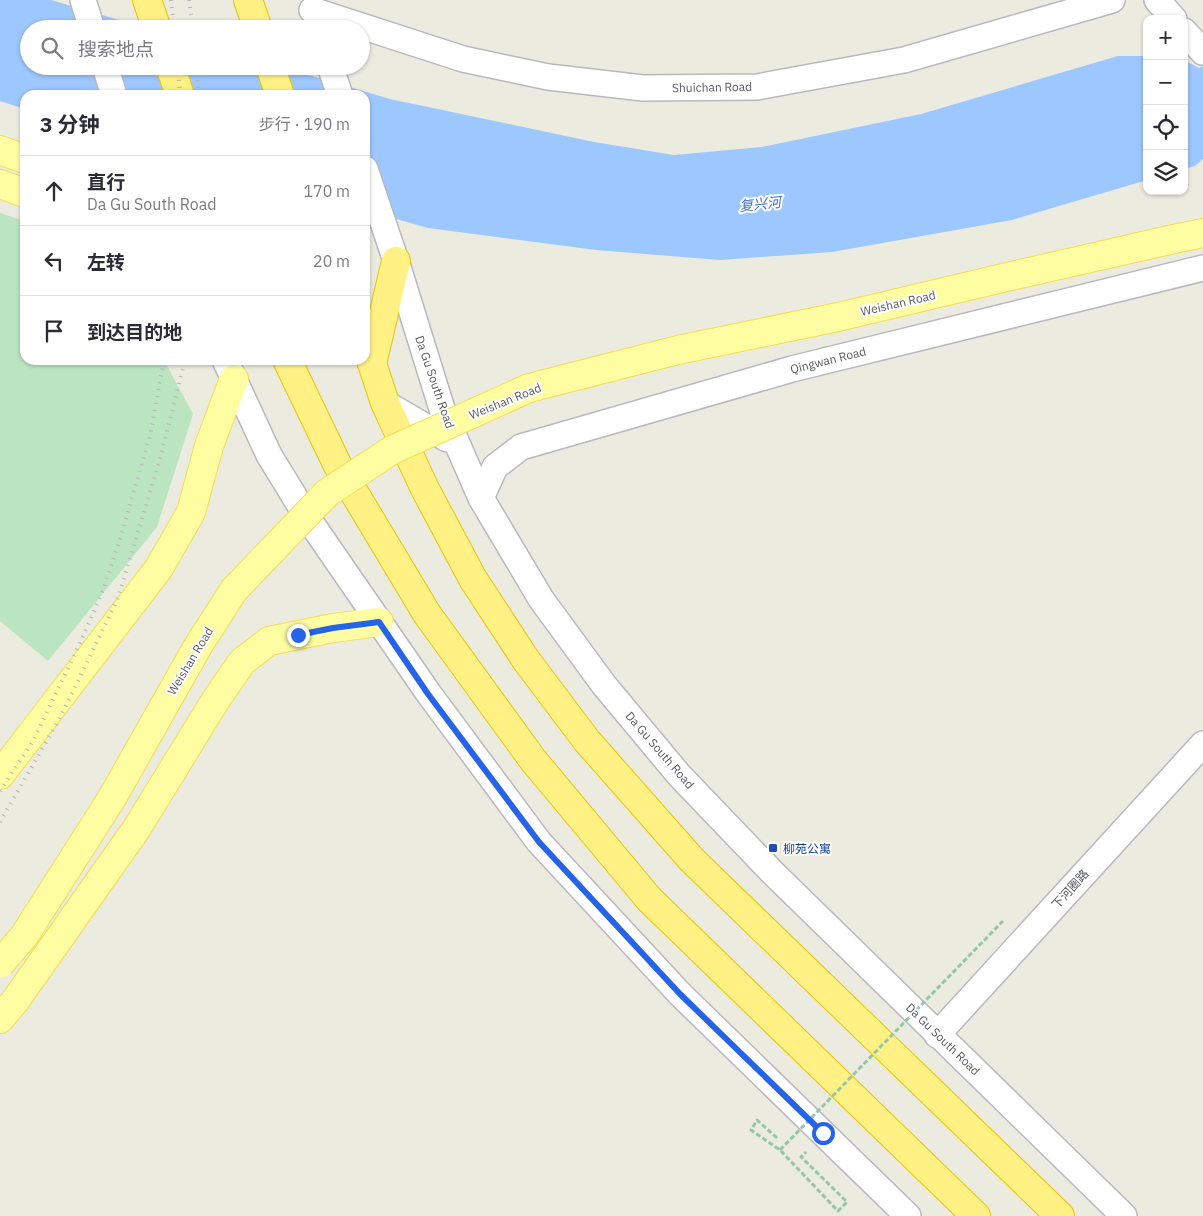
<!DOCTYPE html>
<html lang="zh">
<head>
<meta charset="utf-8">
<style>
  :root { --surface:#fff; --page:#f2f2f3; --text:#2b2b33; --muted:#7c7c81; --line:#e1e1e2 }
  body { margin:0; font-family:"IBM Plex Sans","Noto Sans SC",sans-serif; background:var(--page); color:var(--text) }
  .controls { position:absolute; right:15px; top:15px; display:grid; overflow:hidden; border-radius:10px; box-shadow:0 1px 4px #0004 }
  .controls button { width:45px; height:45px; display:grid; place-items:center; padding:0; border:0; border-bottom:1px solid var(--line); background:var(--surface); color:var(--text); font:25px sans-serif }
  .stop { position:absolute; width:15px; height:15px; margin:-11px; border:4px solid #2563eb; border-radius:50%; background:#fff }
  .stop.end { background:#2563eb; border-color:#fff; box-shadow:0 1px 5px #0008 }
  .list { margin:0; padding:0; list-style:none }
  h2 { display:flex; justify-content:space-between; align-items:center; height:65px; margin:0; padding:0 20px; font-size:21px }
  h2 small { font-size:16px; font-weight:400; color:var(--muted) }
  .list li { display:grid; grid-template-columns:32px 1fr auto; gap:15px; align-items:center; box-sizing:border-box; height:70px; padding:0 20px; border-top:1px solid var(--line) }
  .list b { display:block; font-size:19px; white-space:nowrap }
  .list p { margin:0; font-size:16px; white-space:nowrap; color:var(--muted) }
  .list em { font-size:16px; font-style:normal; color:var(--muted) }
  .icon { flex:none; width:28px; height:28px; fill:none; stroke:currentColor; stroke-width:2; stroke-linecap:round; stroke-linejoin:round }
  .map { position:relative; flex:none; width:1203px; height:1216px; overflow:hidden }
  .search { position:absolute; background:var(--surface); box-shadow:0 1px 4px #0004; left:20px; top:20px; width:350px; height:55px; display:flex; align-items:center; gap:12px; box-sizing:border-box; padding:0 18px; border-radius:28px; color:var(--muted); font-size:19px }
  .panel { position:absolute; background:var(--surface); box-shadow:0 1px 4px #0004; left:20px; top:90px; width:350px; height:275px; border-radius:15px }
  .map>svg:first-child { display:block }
</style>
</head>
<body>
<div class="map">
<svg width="1203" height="1216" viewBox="0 0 1203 1216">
  <rect width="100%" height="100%" fill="#ecebe0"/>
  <path fill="#bbe5c1" d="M0,213L25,221V360H164L193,414L157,527L48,661L0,621Z"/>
  <path fill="#9dc7ff" d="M0,0H51L150,29H29V66H278L390,99L594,142L674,155L762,147L921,114L1118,56H1147V180L1012,220L832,252L720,260L596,250L428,228L365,210V95H25V109L0,101Z
    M1184,60L1199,68L1203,66V159L1195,166L1184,169Z"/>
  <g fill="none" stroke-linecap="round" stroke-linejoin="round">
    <g stroke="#b8b9bf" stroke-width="28">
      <path id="minor" d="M83,0L92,29
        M1157,0L1174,19
        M312,10L463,59L548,77L643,88L757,87L904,60L1112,0
        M1184,31L1203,52
        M105,66L114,95
        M330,66L340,95
        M365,169L396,261L442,409L481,498L541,599L604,685L679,775L772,872L1124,1216
        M225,360L269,455L307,517L429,694L539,842L680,994L908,1216
        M385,403L447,439
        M481,498L495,467L521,447L792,369L1203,268
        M937,1035L1203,744"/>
    </g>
    <g stroke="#f5dd50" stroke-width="30">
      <path id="major" d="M0,150L25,159
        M0,184L25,193
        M1174,239L1203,233
        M0,775L159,568L191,512L209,446L234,379
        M0,1019L15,1001L137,828L217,698L242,662L269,641L333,628L379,622"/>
    </g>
    <g stroke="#ecc300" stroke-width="30">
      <path id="highway" d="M147,0L157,29
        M248,0L258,29
        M170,66L180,95
        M270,66L280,95
        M365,342L385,403L425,489L473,579L526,660L587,741L692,860L1060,1216
        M287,360L337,464L427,614L533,760L649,899L976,1216
        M372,364L396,261"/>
    </g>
    <path stroke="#94c6a9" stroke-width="3" stroke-dasharray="5 2.5" stroke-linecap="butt" d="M777,1138L757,1120L751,1130L780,1150L838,1211L847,1202L801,1157L806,1152"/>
    <use href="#minor" stroke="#fff" stroke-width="25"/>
    <use href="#major" stroke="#fffda2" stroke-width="28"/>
    <use href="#highway" stroke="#fff184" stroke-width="28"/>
    <path stroke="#b4b4b5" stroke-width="4" stroke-dasharray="1 6" stroke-linecap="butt" d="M171,0L174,29
      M189,0L193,29
      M178,66L180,95
      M197,66L198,95
      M0,791L33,741L81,641L103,590L120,539L150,436L164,360
      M0,822L61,716L118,598L160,459L185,360"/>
    <g stroke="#f5dd50" stroke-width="30" stroke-linecap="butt">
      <path id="major-bridge" d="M0,964L24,936L112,798L198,646L234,590L327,493L392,450L529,388L678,350L838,317L1007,277L1174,239"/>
    </g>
    <path stroke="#94c6a9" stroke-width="3" stroke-dasharray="5 2.5" stroke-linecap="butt" d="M780,1150L1003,921"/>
    <use href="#major-bridge" stroke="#fffda2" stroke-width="28"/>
  </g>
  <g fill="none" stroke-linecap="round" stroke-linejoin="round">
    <path stroke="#2563eb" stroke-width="6" d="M298,635L333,628L379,622L428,694L539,842L680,994L823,1133"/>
  </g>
  <rect fill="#1a4fb4" stroke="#fff" stroke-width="2" x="768" y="843" width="10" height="10" rx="2.5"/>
  <g text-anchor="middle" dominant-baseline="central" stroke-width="4" stroke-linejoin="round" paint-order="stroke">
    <g font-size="12" fill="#595b61" stroke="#fff">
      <text transform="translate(712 87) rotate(-1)">Shuichan Road</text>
      <text transform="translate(898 303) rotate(-13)">Weishan Road</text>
      <text transform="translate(828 360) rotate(-14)">Qingwan Road</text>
      <text transform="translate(435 382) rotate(71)">Da Gu South Road</text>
      <text transform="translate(505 401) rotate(-22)">Weishan Road</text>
      <text transform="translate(190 661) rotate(-59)">Weishan Road</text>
      <text transform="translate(660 750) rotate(49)">Da Gu South Road</text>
      <text transform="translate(1070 889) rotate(-48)">下河圈路</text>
      <text transform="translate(943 1039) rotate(44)">Da Gu South Road</text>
    </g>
    <g font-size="12" fill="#164399" stroke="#fff" text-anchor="start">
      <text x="783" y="848">柳苑公寓</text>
    </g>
    <g font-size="14" font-style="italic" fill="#3d6dc5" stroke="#fff">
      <text transform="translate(760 204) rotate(-6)">复兴河</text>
    </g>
  </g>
</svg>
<div class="controls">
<button>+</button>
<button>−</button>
<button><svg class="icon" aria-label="locate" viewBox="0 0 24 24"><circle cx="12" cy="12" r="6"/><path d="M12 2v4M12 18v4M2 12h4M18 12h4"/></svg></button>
<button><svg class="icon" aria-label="layers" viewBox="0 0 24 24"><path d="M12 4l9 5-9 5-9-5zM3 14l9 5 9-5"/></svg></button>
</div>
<div class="stop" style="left:823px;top:1133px"></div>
<div class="stop end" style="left:298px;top:635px"></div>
<div class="search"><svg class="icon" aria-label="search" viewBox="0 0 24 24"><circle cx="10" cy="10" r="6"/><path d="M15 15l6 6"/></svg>搜索地点</div>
<section class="panel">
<h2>3 分钟<small>步行 · 190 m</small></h2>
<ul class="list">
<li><svg class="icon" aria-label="ahead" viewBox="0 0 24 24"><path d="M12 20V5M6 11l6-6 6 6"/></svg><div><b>直行</b><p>Da Gu South Road</p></div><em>170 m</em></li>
<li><svg class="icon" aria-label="left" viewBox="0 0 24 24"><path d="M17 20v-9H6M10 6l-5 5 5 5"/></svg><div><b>左转</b></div><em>20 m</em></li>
<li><svg class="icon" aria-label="arrive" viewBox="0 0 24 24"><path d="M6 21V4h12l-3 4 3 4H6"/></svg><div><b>到达目的地</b></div></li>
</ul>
</section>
</div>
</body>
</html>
